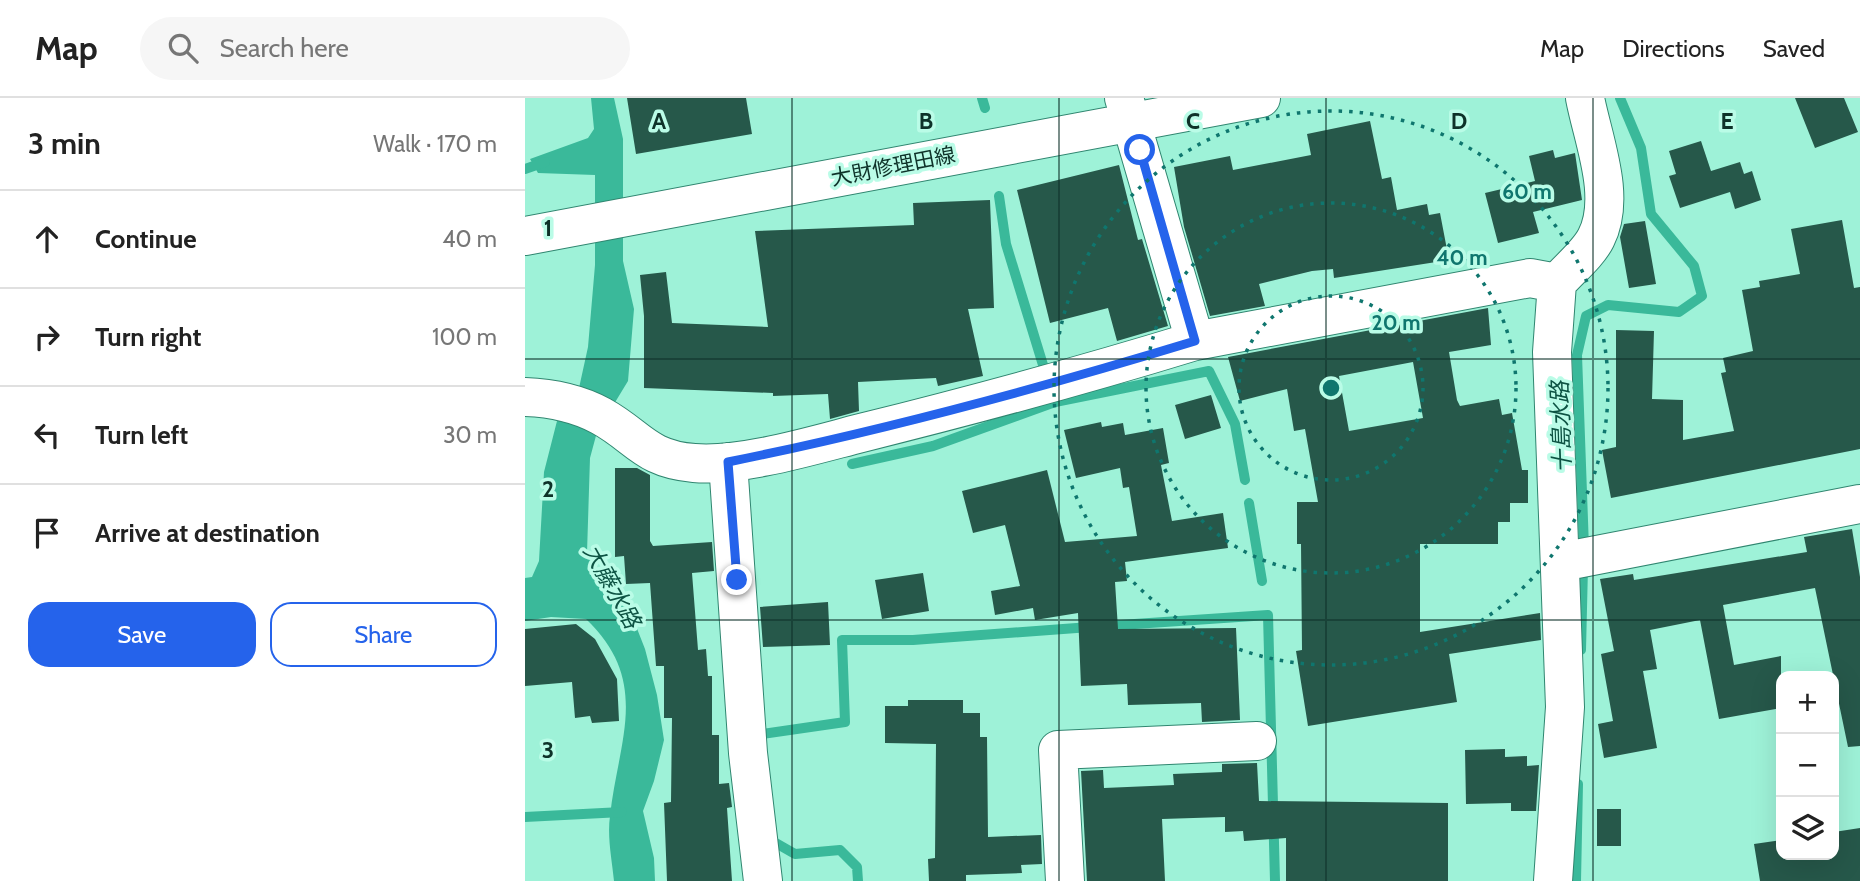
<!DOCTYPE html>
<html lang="en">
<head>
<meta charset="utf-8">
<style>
  :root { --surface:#fff; --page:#f6f6f6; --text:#222; --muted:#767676; --line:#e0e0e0; --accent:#2563eb }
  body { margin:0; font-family:Cabin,"Noto Sans JP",sans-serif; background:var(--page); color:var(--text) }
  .controls { position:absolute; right:21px; bottom:21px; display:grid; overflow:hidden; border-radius:14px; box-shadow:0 7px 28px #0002 }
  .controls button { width:63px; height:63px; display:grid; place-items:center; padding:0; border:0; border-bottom:2px solid var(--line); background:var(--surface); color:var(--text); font:35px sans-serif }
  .stop { position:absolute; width:21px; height:21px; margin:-16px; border:5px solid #2563eb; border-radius:50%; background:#fff }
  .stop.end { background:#2563eb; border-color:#fff; box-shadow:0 2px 7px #0008 }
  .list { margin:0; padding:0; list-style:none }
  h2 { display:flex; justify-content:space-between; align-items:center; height:91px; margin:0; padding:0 28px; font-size:30px }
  h2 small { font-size:23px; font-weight:400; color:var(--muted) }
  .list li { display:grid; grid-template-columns:46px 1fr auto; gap:21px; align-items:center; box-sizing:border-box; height:98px; padding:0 28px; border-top:2px solid var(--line) }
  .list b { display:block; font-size:26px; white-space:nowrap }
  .list em { font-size:23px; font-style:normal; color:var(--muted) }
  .actions { display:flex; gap:14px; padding:21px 28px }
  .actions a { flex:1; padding:16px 0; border:2px solid var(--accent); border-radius:21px; text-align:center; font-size:24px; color:var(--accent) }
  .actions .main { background:var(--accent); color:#fff }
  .icon { flex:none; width:38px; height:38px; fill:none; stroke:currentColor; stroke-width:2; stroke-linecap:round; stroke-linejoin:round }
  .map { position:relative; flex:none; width:1335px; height:783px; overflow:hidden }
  header { display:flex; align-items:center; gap:42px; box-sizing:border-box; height:98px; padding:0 35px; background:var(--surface); border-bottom:2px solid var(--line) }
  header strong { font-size:33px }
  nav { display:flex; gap:38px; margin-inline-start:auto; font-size:24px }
  .search { width:490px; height:63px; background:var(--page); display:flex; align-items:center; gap:18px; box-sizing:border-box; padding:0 24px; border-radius:38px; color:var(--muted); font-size:26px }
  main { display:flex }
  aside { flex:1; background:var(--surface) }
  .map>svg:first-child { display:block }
</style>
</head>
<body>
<header>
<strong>Map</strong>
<div class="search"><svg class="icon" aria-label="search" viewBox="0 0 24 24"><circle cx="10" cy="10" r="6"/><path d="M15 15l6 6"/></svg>Search here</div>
<nav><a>Map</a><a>Directions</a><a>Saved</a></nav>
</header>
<main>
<aside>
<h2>3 min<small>Walk · 170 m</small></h2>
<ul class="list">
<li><svg class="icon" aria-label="ahead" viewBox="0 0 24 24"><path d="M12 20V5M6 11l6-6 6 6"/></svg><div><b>Continue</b></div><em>40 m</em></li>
<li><svg class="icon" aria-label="right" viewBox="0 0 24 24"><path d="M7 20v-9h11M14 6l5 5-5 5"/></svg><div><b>Turn right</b></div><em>100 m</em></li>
<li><svg class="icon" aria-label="left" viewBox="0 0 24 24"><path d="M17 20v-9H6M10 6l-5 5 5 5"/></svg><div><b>Turn left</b></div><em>30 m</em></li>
<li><svg class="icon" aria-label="arrive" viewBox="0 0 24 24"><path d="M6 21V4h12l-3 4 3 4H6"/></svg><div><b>Arrive at destination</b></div></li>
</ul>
<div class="actions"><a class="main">Save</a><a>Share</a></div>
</aside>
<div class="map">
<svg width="1335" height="783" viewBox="0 0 1335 783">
  <rect width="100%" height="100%" fill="#9ef2d8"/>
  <path fill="#3ab99a" d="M66,0H89L98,41V163L109,211L103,283L72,334L65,360L62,455L76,481L102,505L120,551L132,597L139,642L129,683L118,713L129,760L130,783H89C87,762 82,739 85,718C93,643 127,584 61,521L26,519L0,523V480L7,479L14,463L19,374L32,323L47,322L63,249L70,167V77L13,75L5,61L63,40L69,31Z"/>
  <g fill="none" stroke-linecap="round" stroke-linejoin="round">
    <path stroke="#3ab99a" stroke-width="10" d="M457,0L460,10
      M0,71L20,64
      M474,98L481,146L522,280
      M528,298L530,304L684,273L710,326L720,382
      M327,366L408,348L530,304
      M724,405L737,483
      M1059,450L1052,257L1061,218L1083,207L1154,214L1177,198L1169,168L1126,116L1116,50L1095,0
      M580,528L743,517L750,783
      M1056,552L1058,469
      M237,644V636L320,624L317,542H388L565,529
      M0,719L97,714
      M247,739L249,744L270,756L315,752L332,769L333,783
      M1051,783L1053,686"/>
  </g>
  <path fill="#26584a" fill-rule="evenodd" d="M102,0H221L227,36L111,56Z
    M1270,0H1319L1333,34L1290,50Z
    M845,23L857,81L866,79L872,112L902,106L904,117L915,115L924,162L809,180L808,171L787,173L734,186L740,208L685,218L659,129L649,69L705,58L708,72L786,57L782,36Z
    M1176,43L1186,73L1215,64L1219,76L1227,73L1236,102L1210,111L1205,94L1155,110L1144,78L1151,76L1144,53Z
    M1028,52L1030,60L1050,55L1057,102L1008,114L1014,135L973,145L960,95L1010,83L1004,58Z
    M594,67L613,142L617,141L643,228L592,243L583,210L525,225L492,92Z
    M465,102L469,210L443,211L458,278L413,288L411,280L333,284L334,313L305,321L303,296L248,298V295L119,290V218L115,177L141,174L147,225L243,229L230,133L389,127L388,105Z
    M1317,122L1329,190L1335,189V351L1086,400L1077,352L1091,349V232L1129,233L1127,301L1158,302V342L1209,333L1196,275L1201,274L1198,260L1228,253L1217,192L1235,189L1234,183L1275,176L1266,131Z
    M1120,123L1131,186L1104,190L1095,139L1099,126Z
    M963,210L966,247L924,254L932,302L935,308L974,301L977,317L987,315L997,372H1003V405H985V424H973V446H895V534L1015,515L1016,542L924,556L932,604L783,628L771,553L777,552L776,446H772V404H793L780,331L769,333L762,291L715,303L703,259ZM888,264L898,320L824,333L814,278Z
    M686,297L696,330L660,341L650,307Z
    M576,324L577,329L598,325L600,337L638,330L644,365L636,367L647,423L698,415L703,450L600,464L602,483L590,484L593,531L711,530L715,622L677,624L676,605L603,607L602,586L556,588L553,515L510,522L508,510L470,517L466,493L495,488L480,427L448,435L437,393L522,372L540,444L612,438L604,389L598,390L595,370L551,380L539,332Z
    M90,370H112L125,377V443L128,448L187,444L189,473L167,475L173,552L181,551L183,578H187V637H194V686L204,685L207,709L202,710L207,783H142L139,705L146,704L147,620H139V568H131L125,485L101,486L99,458L90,459Z
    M1327,431L1335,479V648L1323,649L1290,490L1198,507L1209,567L1256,558V610L1194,621L1175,522L1125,532L1132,571L1118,573L1132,650L1079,660L1073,626L1088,623L1076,556L1089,553L1075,481L1108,476L1109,482L1282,454L1279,439Z
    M398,475L404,513L357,521L350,482Z
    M303,504L305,547L238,549L235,509Z
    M51,526L70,541L92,581L94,623L67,625L65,618L50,620L47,584L0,588V531Z
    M383,602H438V615H455V639H462L463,739L516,737L517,766L496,767L497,775L441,777V783H404L403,761L410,760L411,646L360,645V608H383Z
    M980,651V659L1002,658V668L1014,667L1011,713H986V705L941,706L940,652Z
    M732,665L734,703L923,705V783H761V740L719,743L718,733L700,734V719L637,721L640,783H562L556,673L578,672L579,690L649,687L648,676L697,674V666Z
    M1072,711H1096V748H1072Z
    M1335,730V783H1235L1229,746L1256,742V757H1309V734Z"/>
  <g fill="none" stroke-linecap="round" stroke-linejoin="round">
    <g stroke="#308670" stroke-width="40">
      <path id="minor" d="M0,138L736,0
        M670,243L1005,180L1032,185C1044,171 1063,156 1071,140C1092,99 1068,42 1060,0
        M0,299C28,300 52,305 76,318C114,339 120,361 169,365C217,369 289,347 336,335C449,307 559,277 670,243L599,0
        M203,364L223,655L238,783
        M1036,464L1335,406
        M540,783L533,652L732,643
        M1028,783L1040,609L1027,254L1032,185"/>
    </g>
    <use href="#minor" stroke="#fff" stroke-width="38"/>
  </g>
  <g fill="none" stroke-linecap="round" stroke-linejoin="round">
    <path stroke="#2563eb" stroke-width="9" d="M212,482L203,364C361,332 516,290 670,243L615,52"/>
  </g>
  <path fill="none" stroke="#0e3229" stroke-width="2" stroke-opacity="0.55" d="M267,0V783M534,0V783M801,0V783M1068,0V783M0,261H1335M0,522H1335"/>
  <g fill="none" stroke="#0f766e" stroke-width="3.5" stroke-dasharray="3.5 7">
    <circle cx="806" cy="290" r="92"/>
    <circle cx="806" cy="290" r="185"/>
    <circle cx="806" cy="290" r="277"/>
  </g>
  <g text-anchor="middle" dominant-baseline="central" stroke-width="7" stroke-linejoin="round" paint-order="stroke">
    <g font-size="21" fill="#0e3229" stroke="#bafce7">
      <text transform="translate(368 68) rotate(-11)">大財修理田線</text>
    </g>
    <g font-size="23" font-style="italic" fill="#0d5343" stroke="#bafce7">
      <text transform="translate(1036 329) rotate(-92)">十島水路</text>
      <text transform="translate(87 488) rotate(61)">大藤水路</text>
    </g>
  </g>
  <g font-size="23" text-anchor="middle" font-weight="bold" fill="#0e3229" stroke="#bafce7" stroke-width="7" stroke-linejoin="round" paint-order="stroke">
    <text x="134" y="31">A</text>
    <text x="401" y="31">B</text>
    <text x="668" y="31">C</text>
    <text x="934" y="31">D</text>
    <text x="1202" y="31">E</text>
    <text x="23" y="138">1</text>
    <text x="23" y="399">2</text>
    <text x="23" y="660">3</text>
  </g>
  <circle cx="806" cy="290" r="10" fill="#0f766e" stroke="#bafce7" stroke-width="3.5"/>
  <g font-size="21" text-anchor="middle" font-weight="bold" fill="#0f766e" stroke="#bafce7" stroke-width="7" stroke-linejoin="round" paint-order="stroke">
    <text x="1002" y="101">60 m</text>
    <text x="937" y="167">40 m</text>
    <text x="871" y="232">20 m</text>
  </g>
</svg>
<div class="controls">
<button>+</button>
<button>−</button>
<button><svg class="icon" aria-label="layers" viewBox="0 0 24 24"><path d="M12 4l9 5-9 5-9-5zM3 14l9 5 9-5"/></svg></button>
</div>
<div class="stop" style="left:615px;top:52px"></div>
<div class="stop end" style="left:212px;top:482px"></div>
</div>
</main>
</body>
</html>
